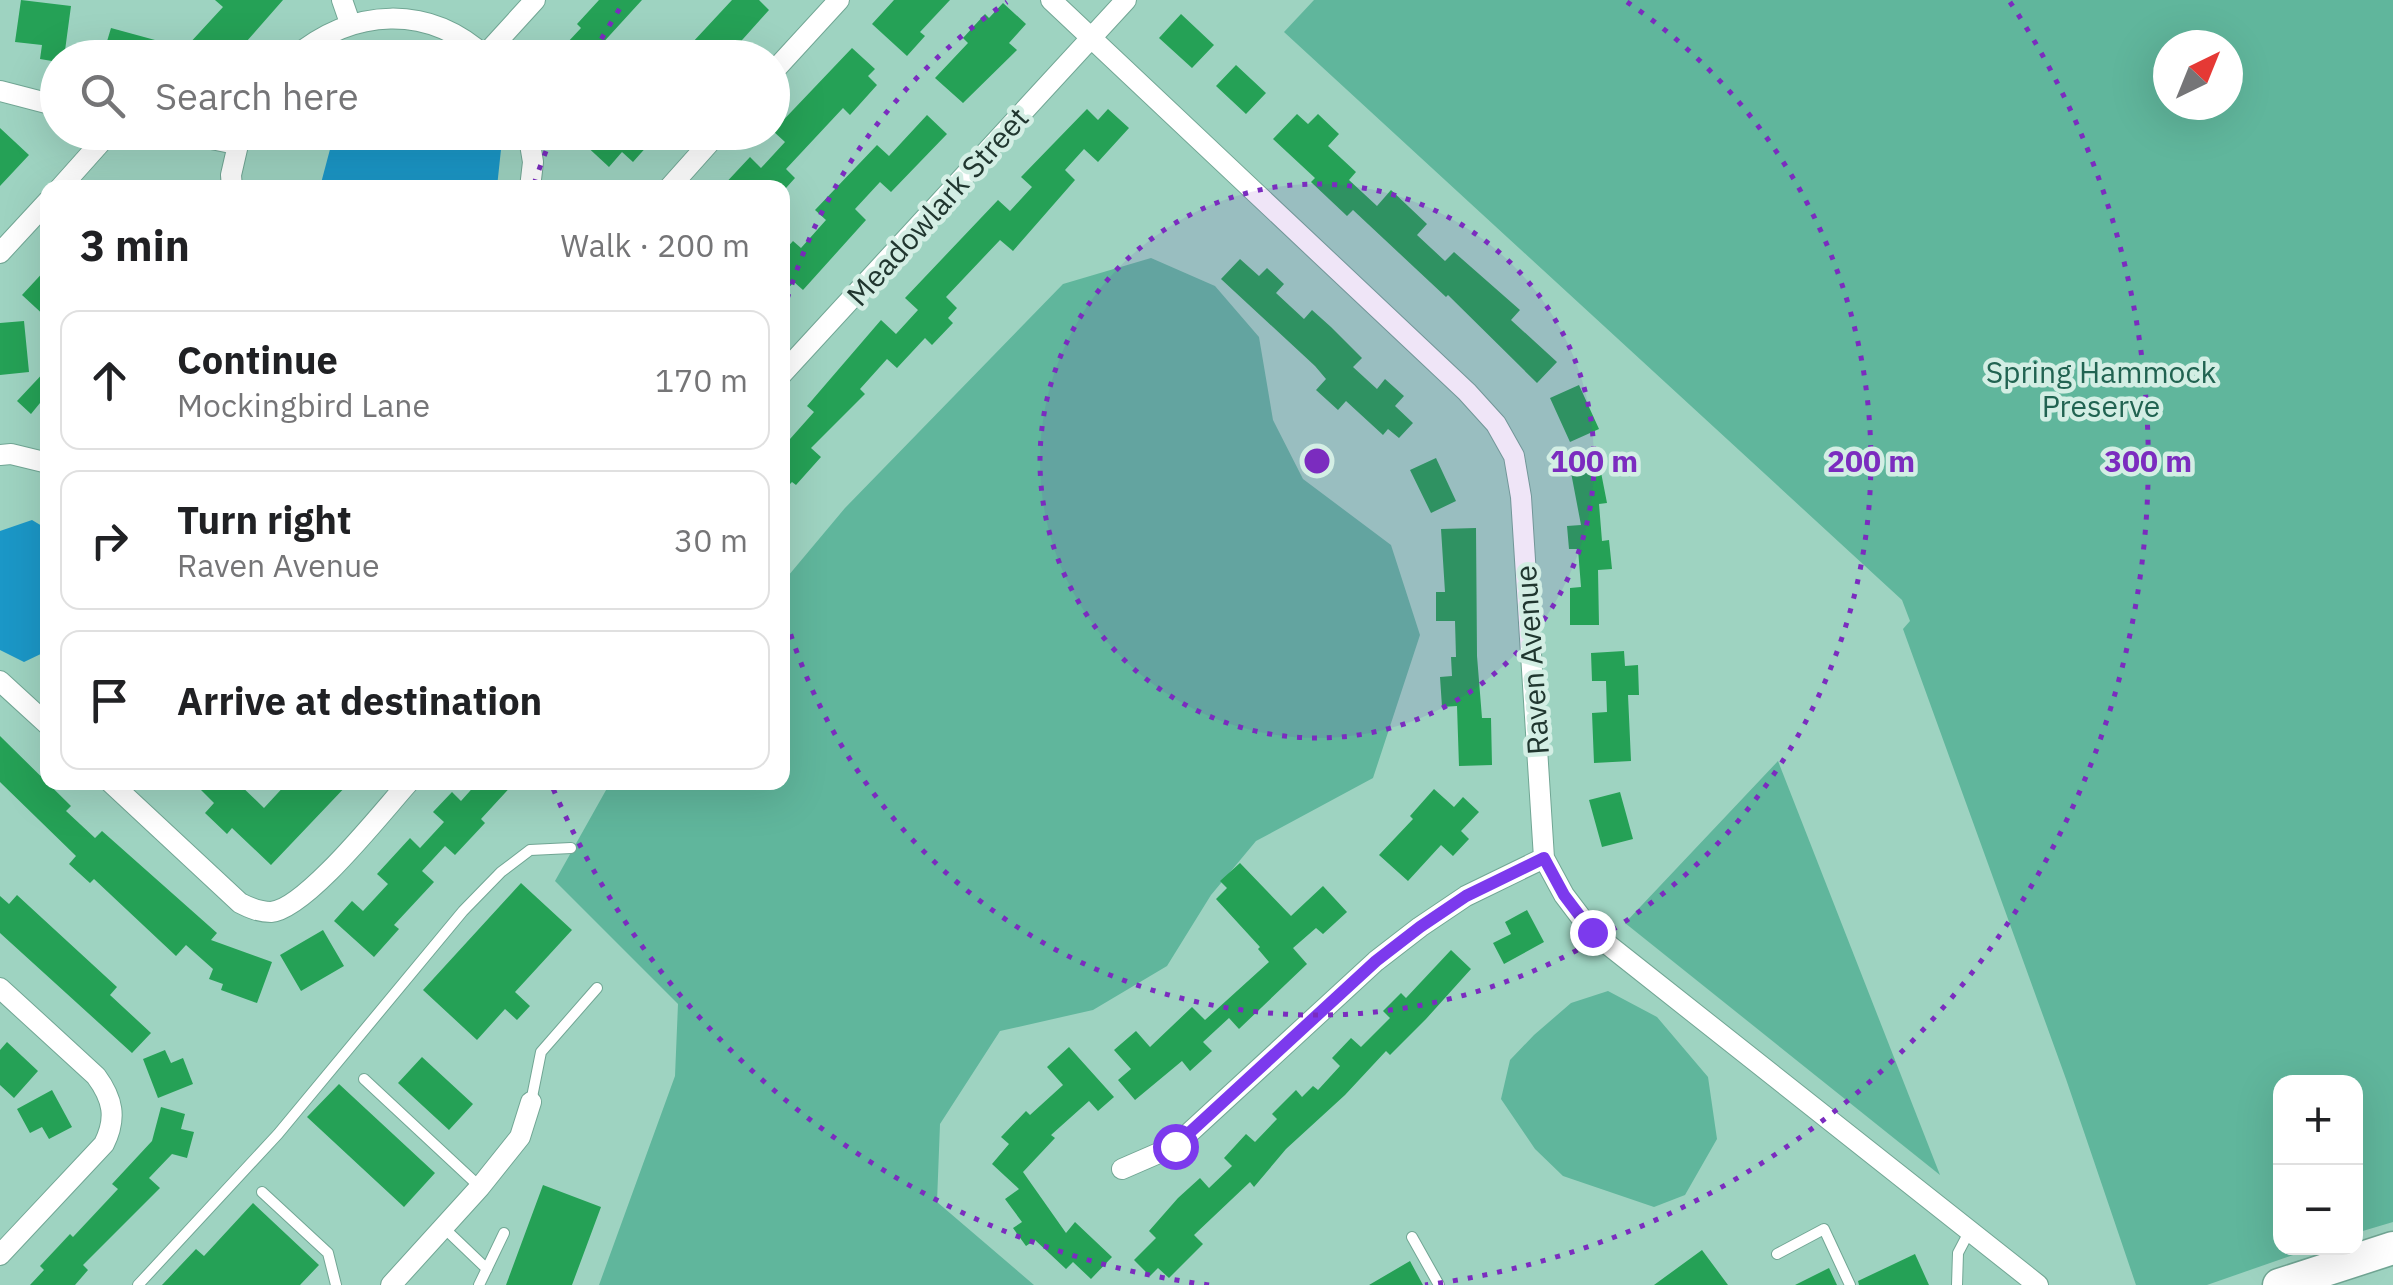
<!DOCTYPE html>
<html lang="en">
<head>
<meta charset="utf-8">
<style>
  :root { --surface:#fff; --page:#f2f2f2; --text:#202124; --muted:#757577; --line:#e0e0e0 }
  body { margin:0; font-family:"IBM Plex Sans",sans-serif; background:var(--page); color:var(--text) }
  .controls { position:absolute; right:30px; bottom:30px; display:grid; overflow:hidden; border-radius:20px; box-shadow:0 10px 40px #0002 }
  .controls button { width:90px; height:90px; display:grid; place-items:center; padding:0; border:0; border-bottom:2px solid var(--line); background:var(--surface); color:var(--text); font:50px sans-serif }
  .compass { position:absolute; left:2153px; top:30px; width:90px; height:90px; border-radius:50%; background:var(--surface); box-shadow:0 10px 40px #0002; rotate:43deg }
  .stop { position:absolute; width:30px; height:30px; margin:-22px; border:8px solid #7c3aed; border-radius:50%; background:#fff }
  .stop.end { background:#7c3aed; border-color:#fff; box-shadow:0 2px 10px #0008 }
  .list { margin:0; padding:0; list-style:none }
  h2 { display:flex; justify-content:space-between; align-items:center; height:130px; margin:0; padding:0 40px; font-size:42px }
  h2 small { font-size:32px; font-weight:400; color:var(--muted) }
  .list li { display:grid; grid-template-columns:65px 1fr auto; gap:30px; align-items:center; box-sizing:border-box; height:140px; margin:0 20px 20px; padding:0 20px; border:2px solid var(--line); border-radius:20px }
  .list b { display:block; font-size:38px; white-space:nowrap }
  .list p { margin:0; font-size:32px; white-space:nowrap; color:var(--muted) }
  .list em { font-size:32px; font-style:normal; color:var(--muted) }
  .icon { flex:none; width:55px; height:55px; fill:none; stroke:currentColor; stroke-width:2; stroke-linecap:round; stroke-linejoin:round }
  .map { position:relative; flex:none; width:2393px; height:1285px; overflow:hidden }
  .search { position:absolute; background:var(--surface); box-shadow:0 10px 40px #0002; left:40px; top:40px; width:750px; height:110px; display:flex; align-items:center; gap:25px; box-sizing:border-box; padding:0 35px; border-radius:55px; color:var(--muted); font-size:38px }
  .panel { position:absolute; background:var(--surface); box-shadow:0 10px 40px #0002; left:40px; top:180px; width:750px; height:610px; border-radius:20px }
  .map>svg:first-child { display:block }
</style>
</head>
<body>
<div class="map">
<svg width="2393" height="1285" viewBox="0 0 2393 1285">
  <rect width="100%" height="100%" fill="#9ed3c1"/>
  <path fill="#60b69c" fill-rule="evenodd" d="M1314,0H2393V1222L2356,1233V1082H2280V1248H2313L2207,1285H2136L2066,1079L1903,629L1910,621L1902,600L1284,32ZM2168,45H2228V105H2168Z
    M1151,258L1215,286L1259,337L1273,420L1303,479L1391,545L1420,635L1373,778L1256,841L1211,895L1167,966L1093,1010L1000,1031L940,1124L937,1202L1034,1285H599L675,1076L678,1004L555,881L610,783L782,782L783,582L845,508L1063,284Z
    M1778,761L1940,1175L1625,923Z
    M1608,991L1657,1017L1708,1077L1717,1139L1685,1195L1654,1207L1563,1176L1535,1149L1501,1099L1510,1060L1534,1035L1571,1003Z"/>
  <path fill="#1b97c7" d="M499,133L502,140L497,187H320L333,138L339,133Z
    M32,520L47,529V651L24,662L0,650V531Z"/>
  <path fill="#25a156" d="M21,0L71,6L64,58H58V62L40,59L42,45L15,42Z
    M215,0H283L232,58H176L223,7Z
    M599,0H642L589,58H553L581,28L577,24Z
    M732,0H759L769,10L726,58H678Z
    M894,0H950L920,32L925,36L907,56L872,24Z
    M1003,3L1026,24L1009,43L1017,50L963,103L935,78L968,43L963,38L985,14L989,18Z
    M1181,14L1214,45L1192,68L1159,38Z
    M111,28L155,40L150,58H102Z
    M852,48L875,69L868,76L877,85L850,115L843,108L786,169L795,178L786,188H721L750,157L761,168L785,142L773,131Z
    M1236,65L1266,93L1246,114L1216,86Z
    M1087,109L1098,120L1108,109L1129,128L1098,162L1084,149L1065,170L1075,180L1013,251L1000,240L946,297L957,308L948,318L953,323L932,345L925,338L897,368L887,359L860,389L865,394L811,448L821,457L796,485L792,482L782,492V433L790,439L814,412L807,406L881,320L896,334L918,310L905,298L998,200L1010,211L1032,187L1021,177Z
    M1297,114L1308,124L1318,114L1339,134L1328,146L1356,172L1349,180L1377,206L1391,190L1427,224L1417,235L1445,261L1454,252L1520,310L1511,320L1557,362L1537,383L1448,295L1446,297L1353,210L1347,216L1311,182L1315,178L1273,139Z
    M927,115L947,134L891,192L880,182L855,209L866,220L803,290L794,282L782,295V253L793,241L801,248L826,220L815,210L877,145L889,156Z
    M0,128L29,155L0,186Z
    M591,132H637L649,144L633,162L622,152L609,167L582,142Z
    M1240,259L1259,276L1267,268L1284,284L1276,293L1304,319L1312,310L1331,327L1362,358L1353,367L1377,389L1385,379L1404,396L1395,406L1413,423L1399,438L1388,429L1383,435L1346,401L1338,410L1316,390L1326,379L1315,366L1221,279Z
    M48,267V319L22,295Z
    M24,321L29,372L0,375V323Z
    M48,368V410L40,403L31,414L17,401Z
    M1579,385L1599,429L1570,442L1550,398Z
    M1598,457L1607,503L1599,504L1602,541L1609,540L1612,569L1598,570L1599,625H1570V588L1581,587L1578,549H1569L1567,526L1581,525L1569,462Z
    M1436,458L1456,501L1431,513L1410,470Z
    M1476,528L1477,656L1482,718H1491L1492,765L1459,766L1457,706L1442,707L1440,677L1452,676L1451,657H1456L1455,621H1436V592H1445L1441,529Z
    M1624,651L1625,666L1638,665L1639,695H1628L1631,761L1594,763L1592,713L1607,712L1606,681H1592L1591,653Z
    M0,736L71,806L66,811L95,838L102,831L217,933L211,940L272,962L257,1003L221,990L223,984L209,979L213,969L186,945L176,956L94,879L90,883L69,864L76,856L0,782Z
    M193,782H237L264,808L288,782H350L271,865L232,828L227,834L205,813L214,803Z
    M478,782H515L481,819L485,823L455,855L445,846L422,871L434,882L394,925L399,929L374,957L334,921L352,901L363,911L388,884L377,874L410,838L420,848L444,822L433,812L452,792L461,801Z
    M1434,789L1454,807L1463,797L1479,812L1461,831L1469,839L1453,856L1441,845L1408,881L1379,855L1413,819L1410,816Z
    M1620,792L1633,839L1602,847L1589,800Z
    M1240,863L1291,916L1323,886L1347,912L1323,934L1316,928L1293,948L1307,964L1239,1029L1229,1018L1203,1042L1212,1051L1190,1071L1182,1061L1135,1100L1118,1080L1131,1069L1114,1050L1136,1031L1150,1047L1192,1007L1205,1020L1269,962L1258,949L1260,947L1216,899L1227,888L1220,881Z
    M521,883L572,930L515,992L530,1006L517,1020L505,1009L477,1040L423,990Z
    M17,895L117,987L110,995L151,1033L132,1053L0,933V896L9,904Z
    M1527,910L1544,942L1504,964L1493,943L1511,934L1505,922Z
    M323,930L344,966L301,991L280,955Z
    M1451,950L1471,969L1426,1019L1390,1055L1386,1051L1345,1095L1286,1149L1254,1187L1250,1182L1194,1235L1203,1244L1169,1278L1158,1268L1150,1276L1134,1260L1156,1238L1149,1231L1178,1198L1200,1178L1209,1188L1232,1166L1224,1158L1246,1134L1255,1142L1277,1119L1272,1114L1296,1090L1302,1097L1313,1086L1318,1090L1340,1066L1332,1058L1351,1038L1361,1047L1390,1018L1383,1011L1401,993L1406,998Z
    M7,1042L38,1071L14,1098L0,1085V1050Z
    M1069,1047L1114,1097L1098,1111L1089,1101L1051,1135L1055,1138L1023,1172L1066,1233L1075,1222L1112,1257L1091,1279L1073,1262L1066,1269L1035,1240L1026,1246L1013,1228L1022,1222L1005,1199L1019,1189L992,1164L1009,1144L1001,1137L1026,1111L1030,1115L1063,1085L1047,1067Z
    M165,1050L171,1063L183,1058L193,1084L158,1098L143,1059Z
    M422,1057L473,1104L449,1130L398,1083Z
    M339,1084L435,1173L404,1207L307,1117Z
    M52,1090L72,1127L49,1139L42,1127L30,1133L17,1109Z
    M161,1107L185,1114L181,1129L194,1132L187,1158L172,1154L149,1178L160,1188L83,1265L88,1270L75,1285H30L44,1270L40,1266L70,1234L73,1237L118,1189L112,1184L152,1141Z
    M543,1185L601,1207L572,1285H506Z
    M253,1203L319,1265L300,1285H162L196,1249L204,1256Z
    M1702,1250L1728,1285H1654Z
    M1915,1254L1929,1285H1859L1858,1281Z
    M1410,1261L1423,1285H1369Z
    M1829,1268L1837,1285H1795Z"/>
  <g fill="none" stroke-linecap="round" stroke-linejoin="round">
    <g stroke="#71a694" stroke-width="12">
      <path id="lane" d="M364,1079L480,1187
        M531,1102L541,1052L597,988
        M262,1192L328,1253L336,1285
        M443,1227L487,1269
        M1412,1237L1439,1285
        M1777,1254L1824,1229L1850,1285
        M138,1285L278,1134L463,911L501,872L530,850L571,848
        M479,1285L504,1233
        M1957,1285L1958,1253L1969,1232"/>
    </g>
    <g stroke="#71a694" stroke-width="22">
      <path id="street" d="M342,0L350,23
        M1051,0L1467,392L1496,424L1514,456L1521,497L1544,858L1564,895L1592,932L2038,1285
        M485,55L535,0
        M293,58C353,8 428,3 487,58
        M772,73L839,0
        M0,91L58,106
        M177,132L236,144
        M528,132L533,162L530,188
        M60,188L110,132
        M232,188L231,175L240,136
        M669,188L719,132
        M0,253L48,201
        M782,374L1126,0
        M0,455L11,454L48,463
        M0,681L48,725
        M110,782L240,903C250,908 259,912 271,912C306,909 382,812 409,782
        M0,988L96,1076C113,1099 117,1118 104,1144L0,1255
        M1122,1169L1175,1146L1376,961L1420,927L1466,896L1544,858
        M391,1285L480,1187L520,1137L531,1102"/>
    </g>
    <g stroke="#71a694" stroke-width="35">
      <path id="primary" d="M2279,1285L2393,1248"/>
    </g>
    <use href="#lane" stroke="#fff" stroke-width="10"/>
    <use href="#street" stroke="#fff" stroke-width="20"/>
    <use href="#primary" stroke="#fff" stroke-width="32"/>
  </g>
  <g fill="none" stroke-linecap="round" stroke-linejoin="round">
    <path stroke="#7c3aed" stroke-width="12" d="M1175,1146L1376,961L1420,927L1466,896L1544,858L1564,895L1592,932"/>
  </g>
  <circle cx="1317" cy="461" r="277" fill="#7b2cbf" fill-opacity=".12"/>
  <g fill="none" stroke="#7b2cbf" stroke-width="5" stroke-dasharray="5 10">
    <circle cx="1317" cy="461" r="277"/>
    <path d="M783 313A554 554 0 0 1 1007 2M1627 2A554 554 0 1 1 783 609"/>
    <path d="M1209 1285A831 831 0 0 1 552 786M534 184A831 831 0 0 1 552 136M594 52A831 831 0 0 1 624 2M2010 2A831 831 0 0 1 1425 1285"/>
  </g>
  <g text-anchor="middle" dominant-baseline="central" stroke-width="9" stroke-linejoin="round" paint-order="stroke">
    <g font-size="30" fill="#20362f" stroke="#d3eee4">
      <text transform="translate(937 206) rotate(-48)">Meadowlark Street</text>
      <text transform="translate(1531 660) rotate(-94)">Raven Avenue</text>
    </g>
    <g font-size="30" fill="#216351" stroke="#d3eee4">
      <text x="2101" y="371">Spring Hammock<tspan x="2101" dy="34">Preserve</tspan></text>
    </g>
  </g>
  <circle cx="1317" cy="461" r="15" fill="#7b2cbf" stroke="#d3eee4" stroke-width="5"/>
  <g font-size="30" text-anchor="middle" font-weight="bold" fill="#7b2cbf" stroke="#d3eee4" stroke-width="9" stroke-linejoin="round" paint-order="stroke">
    <text x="1594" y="472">100 m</text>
    <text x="1871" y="472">200 m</text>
    <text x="2148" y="472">300 m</text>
  </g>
</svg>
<div class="controls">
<button>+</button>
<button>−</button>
</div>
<svg class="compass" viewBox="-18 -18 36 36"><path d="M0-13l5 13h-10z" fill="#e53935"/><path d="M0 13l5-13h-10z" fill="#757577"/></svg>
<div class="stop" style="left:1175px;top:1146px"></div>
<div class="stop end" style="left:1592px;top:932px"></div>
<div class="search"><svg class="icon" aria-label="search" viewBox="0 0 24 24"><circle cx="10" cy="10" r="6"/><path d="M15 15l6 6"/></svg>Search here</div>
<section class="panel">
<h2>3 min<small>Walk · 200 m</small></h2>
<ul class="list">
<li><svg class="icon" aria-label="ahead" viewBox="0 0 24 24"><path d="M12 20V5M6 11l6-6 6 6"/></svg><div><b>Continue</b><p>Mockingbird Lane</p></div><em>170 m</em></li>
<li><svg class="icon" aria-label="right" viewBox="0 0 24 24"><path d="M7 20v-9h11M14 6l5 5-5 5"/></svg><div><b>Turn right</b><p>Raven Avenue</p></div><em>30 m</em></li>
<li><svg class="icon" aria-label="arrive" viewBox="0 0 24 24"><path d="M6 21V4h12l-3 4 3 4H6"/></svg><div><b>Arrive at destination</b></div></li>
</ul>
</section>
</div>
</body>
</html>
